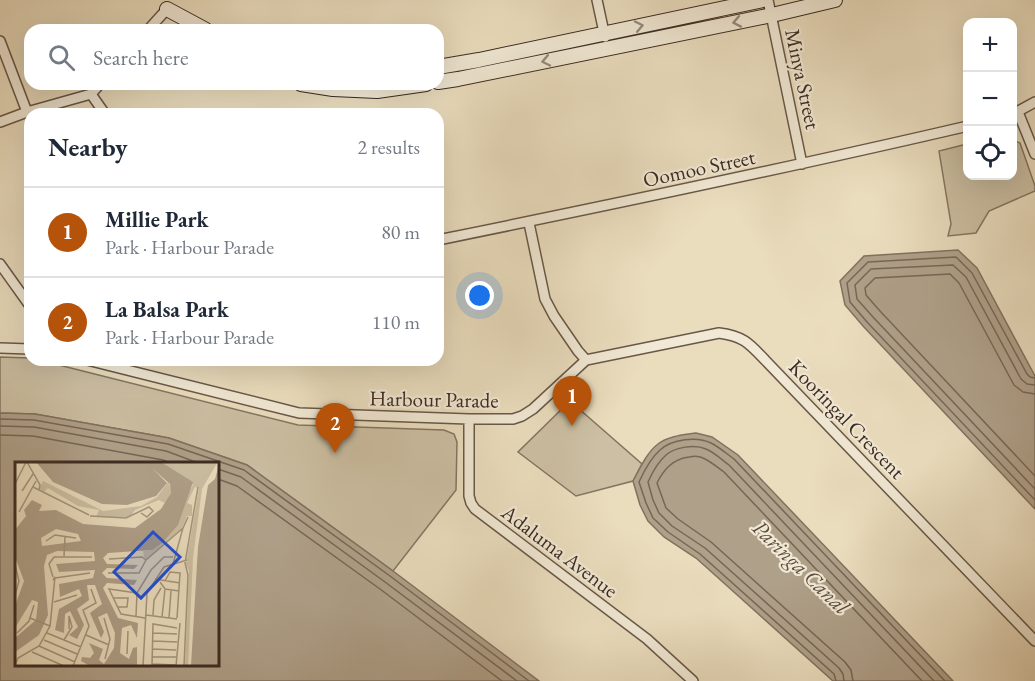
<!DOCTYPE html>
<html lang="en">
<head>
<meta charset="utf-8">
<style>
  :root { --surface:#fff; --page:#f6f6f7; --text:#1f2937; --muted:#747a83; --line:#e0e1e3; --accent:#b45309 }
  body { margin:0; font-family:"EB Garamond",serif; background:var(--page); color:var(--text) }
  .controls { position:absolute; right:18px; top:18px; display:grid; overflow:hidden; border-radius:12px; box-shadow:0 6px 24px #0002 }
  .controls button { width:54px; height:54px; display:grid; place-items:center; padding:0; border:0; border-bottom:2px solid var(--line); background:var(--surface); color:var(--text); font:30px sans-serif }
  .you { position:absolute; left:480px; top:296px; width:21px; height:21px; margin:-15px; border:4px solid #fff; border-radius:50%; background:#1a73e8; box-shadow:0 0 0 9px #1a73e833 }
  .badge { display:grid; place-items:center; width:39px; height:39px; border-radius:50%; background:var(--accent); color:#fff; font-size:20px; font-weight:700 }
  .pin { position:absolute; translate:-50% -50px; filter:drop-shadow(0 2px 3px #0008) }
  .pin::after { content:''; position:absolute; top:32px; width:21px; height:18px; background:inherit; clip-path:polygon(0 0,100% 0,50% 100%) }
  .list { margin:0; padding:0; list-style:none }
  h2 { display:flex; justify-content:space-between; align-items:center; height:78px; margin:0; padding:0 24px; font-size:26px }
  h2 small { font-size:20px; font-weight:400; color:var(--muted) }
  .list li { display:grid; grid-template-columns:39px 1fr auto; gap:18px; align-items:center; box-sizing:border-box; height:90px; padding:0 24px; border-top:2px solid var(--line) }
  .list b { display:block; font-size:22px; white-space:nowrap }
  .list p { margin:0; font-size:20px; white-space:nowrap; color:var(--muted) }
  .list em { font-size:20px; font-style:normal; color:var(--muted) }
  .icon { flex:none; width:33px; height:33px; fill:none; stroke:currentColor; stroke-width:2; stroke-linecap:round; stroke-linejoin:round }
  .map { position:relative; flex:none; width:1035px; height:681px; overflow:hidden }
  .search { position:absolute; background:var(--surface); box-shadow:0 6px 24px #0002; left:24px; top:24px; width:420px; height:66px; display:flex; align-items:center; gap:15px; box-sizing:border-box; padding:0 21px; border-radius:18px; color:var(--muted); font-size:22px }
  .panel { position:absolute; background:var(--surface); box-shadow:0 6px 24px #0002; left:24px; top:108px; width:420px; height:258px; border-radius:18px }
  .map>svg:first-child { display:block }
</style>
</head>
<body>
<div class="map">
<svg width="1035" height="681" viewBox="0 0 1035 681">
  <rect width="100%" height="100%" fill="#eaddbe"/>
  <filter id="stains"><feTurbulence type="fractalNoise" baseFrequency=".00333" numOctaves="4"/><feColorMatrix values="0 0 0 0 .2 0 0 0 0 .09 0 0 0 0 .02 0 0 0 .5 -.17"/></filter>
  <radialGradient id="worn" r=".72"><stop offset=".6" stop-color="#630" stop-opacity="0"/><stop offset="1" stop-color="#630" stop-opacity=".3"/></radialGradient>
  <path fill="#ccbfa3" stroke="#847562" stroke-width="1.5" d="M1013,140L1020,143L1035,186V191L989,211L976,233L948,236L951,224L939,151L967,144L968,176H1012Z
    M0,357L29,358L30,360H39L298,425L444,430L454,434L457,442L456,490L393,571L247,465L169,438L35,414L0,413Z
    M570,401L642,464L633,481L576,496L518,452Z"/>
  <path fill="#afa089" stroke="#81715f" stroke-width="1.5" fill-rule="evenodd" d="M958,250L977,268L1035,376V509L863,326L845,305L840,281L864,256Z
    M0,413L35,414L169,438L247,465L393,571L539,681H0ZM16,464H218V664H16Z
    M696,433L712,437L738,455L953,681H833L696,558L664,537L648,521L640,505L633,481C639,470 647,452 658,444C668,436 683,435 696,433Z"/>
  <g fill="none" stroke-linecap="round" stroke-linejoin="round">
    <path stroke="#766655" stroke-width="1.5" d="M1035,378L1030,377L1027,374L972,273L956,257L868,262L847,283L850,302L867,322L1035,500
      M1035,385L1027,384L1021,379L966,277L953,265L871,269L855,285L857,299L873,317L1035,489
      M1035,394L1023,392L1014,385L959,283L950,274L875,278L865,288L866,295L880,311L1035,476
      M0,419L34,420L168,444L244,470L390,576L529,681
      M0,426L34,427L166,451L201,464
      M0,435L33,436L163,460L173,464
      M218,469L241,477L385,582L517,681
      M218,479L237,486L380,589L502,681
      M836,681L834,674L700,554L668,532L653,518L646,503L639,482C644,471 651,458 660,450C672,439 697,436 711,443C719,447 727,454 734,459L945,681
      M844,681L843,674L839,668L705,548L672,526L659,513L653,500L648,482C652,473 658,462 666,455C675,447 695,444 706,449C714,452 722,460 729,465L934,681
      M853,681L851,670L845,662L711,542L678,519L666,508L657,483C664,469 673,459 689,457C694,456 699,456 703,458C710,461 717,467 724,472L922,681"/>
    <g stroke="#685848" stroke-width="12">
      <path id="street" d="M597,0L605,37
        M768,0L802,164
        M148,30L167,9
        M0,41L27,112
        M91,94L105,114
        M1018,112L1035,154
        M1013,114L1035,102
        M0,122L27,112L91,94L100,84
        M529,223L545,299L554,316L578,351L586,360
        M438,240C615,204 792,167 968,126
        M0,264L30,306
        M0,348L30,349
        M87,360L299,413L469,419H513L522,416L533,409L586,360
        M586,360L719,333C743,336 749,343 765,360L1035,641
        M469,419V496L471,503L475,509L647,639L693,681"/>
    </g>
    <g stroke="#3c2b21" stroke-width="16">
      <path id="secondary" d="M167,9L206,30
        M438,67L479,60L763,0
        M438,82L458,79L772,15L835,0
        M301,84L333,89L377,91L426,84"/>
    </g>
    <use href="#street" stroke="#f1e9d5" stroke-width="9"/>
    <use href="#secondary" stroke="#f1e9d5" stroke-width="14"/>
  </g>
  <defs><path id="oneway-chevron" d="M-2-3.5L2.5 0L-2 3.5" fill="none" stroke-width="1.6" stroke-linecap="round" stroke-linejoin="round" transform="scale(1.5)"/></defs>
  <g stroke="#968a7b">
    <use href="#oneway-chevron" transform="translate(737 22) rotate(169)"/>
    <use href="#oneway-chevron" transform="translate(639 26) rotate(-12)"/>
    <use href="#oneway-chevron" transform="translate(546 61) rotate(168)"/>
  </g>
  <g text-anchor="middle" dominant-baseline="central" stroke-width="4.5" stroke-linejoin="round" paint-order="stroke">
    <g font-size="21" fill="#3c2b21" stroke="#f1e9d5">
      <text transform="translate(803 79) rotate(78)">Minya Street</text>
      <text transform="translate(699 168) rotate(-12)">Oomoo Street</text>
      <text transform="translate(434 399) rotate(1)">Harbour Parade</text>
      <text transform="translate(847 419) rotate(46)">Kooringal Crescent</text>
      <text transform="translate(560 551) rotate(37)">Adaluma Avenue</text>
    </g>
    <g font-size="22" font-style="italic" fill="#5e4e40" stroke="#f1e9d5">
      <text transform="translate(801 567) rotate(44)">Paringa Canal</text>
    </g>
  </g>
  <g transform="translate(15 462)">
    <rect width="204" height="204" fill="#eaddbe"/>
    <path d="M146,0L202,1L187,27L178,96L173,204H170L174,109L171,102L184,26L180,25L172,41L177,43V54H172L167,66L131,97L129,95L128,89L137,88L178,23ZM28,19L88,49L126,44L142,35L153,20L157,29L150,41L144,38L120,48L115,55H81L84,48L63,44L33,26L29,30L24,27Z" fill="#ccbfa3"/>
    <path d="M21,0H146L178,20L163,63L147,81L137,88L93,91L88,96L92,102L123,103L119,107L92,106L87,111L92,116L122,118L119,123L92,121L88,126L103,156L123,161L122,176L116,163L107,166L105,191L114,197L118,186L122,185V204H75L66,199L67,195L75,196L79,191L74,181L88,187L84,198L89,202L99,186L100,171L92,151L83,155L89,170L86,176L75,151L87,142L80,123H72L74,138L62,147L69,163L62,177L54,173L63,165L55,149L50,152L49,171L40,168L44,147L67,134L64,127L45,135L44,122L78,116L80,108L44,110L41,102L80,99L79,90L42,89L32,93L29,104L33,153L24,173L0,190V176L21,158L23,140L17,138L0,166V144L9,119L0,95V68L11,54L9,48L17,38L27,43L24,49L41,48L68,62L120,66L146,47L156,31L155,22L138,7L152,21L141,34L112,43L87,42L38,20ZM41,67L63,72L66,79L27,84L26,76ZM204,3V204H176L183,85L193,23L200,17Z" fill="#afa089" fill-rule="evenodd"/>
    <path fill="none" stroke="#a4967f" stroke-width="1.5" d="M12,0L25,23L24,28M0,22L11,0M18,25L74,53M7,29L18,12M4,50L21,19M75,54L111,56L134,45L138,49L132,55L126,51M31,79L40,73L61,76M49,94L50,75M94,97L127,95L131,98M158,102L168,66M0,103L4,119L0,133M93,111H124L131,98L168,66L173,55M38,115L34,102L39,95H77M40,116L75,111M140,117L165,121M150,119L155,110L165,111L162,156M145,120L150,127L164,129M122,131L94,127L106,152L130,156M98,136H113L112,145H102M39,140L62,133M131,153L162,157M138,153L139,138L146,126M121,154L122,131L136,108L149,95H158M147,155L150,127M15,156L35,164M89,156L95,177L90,197M154,156L156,129M2,171L14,159L19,143M32,171L66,185M138,171L162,172M71,173L94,183M29,178L62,192M49,178L57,165L54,154V167M138,179L162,180M24,184L60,200M137,187L161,188M17,190L49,204M112,192L113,169M137,195H161M137,202L161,203M0,203L3,196L24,184L35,164L40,115L38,118M58,204L74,164L68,148L81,141L76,127M128,204L132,131L149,105L172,98M137,204L138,162L162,166M161,204L165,161M169,204L173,113L170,101L183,25"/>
    <path fill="#1d4ed8" fill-opacity="0.15" stroke="#1d4ed8" stroke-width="3" d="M138,70L165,95L126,136L99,110Z"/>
    <rect width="204" height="204" fill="none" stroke="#3c2b21" stroke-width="3"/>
  </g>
  <rect width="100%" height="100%" filter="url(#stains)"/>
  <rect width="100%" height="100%" fill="url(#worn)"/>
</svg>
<div class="controls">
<button>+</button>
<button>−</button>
<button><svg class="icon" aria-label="locate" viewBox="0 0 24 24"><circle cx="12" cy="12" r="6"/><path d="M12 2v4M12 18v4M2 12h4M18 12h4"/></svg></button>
</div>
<div class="you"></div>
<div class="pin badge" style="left:572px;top:426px">1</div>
<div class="pin badge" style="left:335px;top:453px">2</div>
<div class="search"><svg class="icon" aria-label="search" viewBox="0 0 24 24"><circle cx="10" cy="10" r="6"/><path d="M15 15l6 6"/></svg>Search here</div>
<section class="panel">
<h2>Nearby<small>2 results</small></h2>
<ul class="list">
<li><span class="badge">1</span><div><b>Millie Park</b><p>Park · Harbour Parade</p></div><em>80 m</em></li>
<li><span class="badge">2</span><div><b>La Balsa Park</b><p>Park · Harbour Parade</p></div><em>110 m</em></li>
</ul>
</section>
</div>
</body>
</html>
